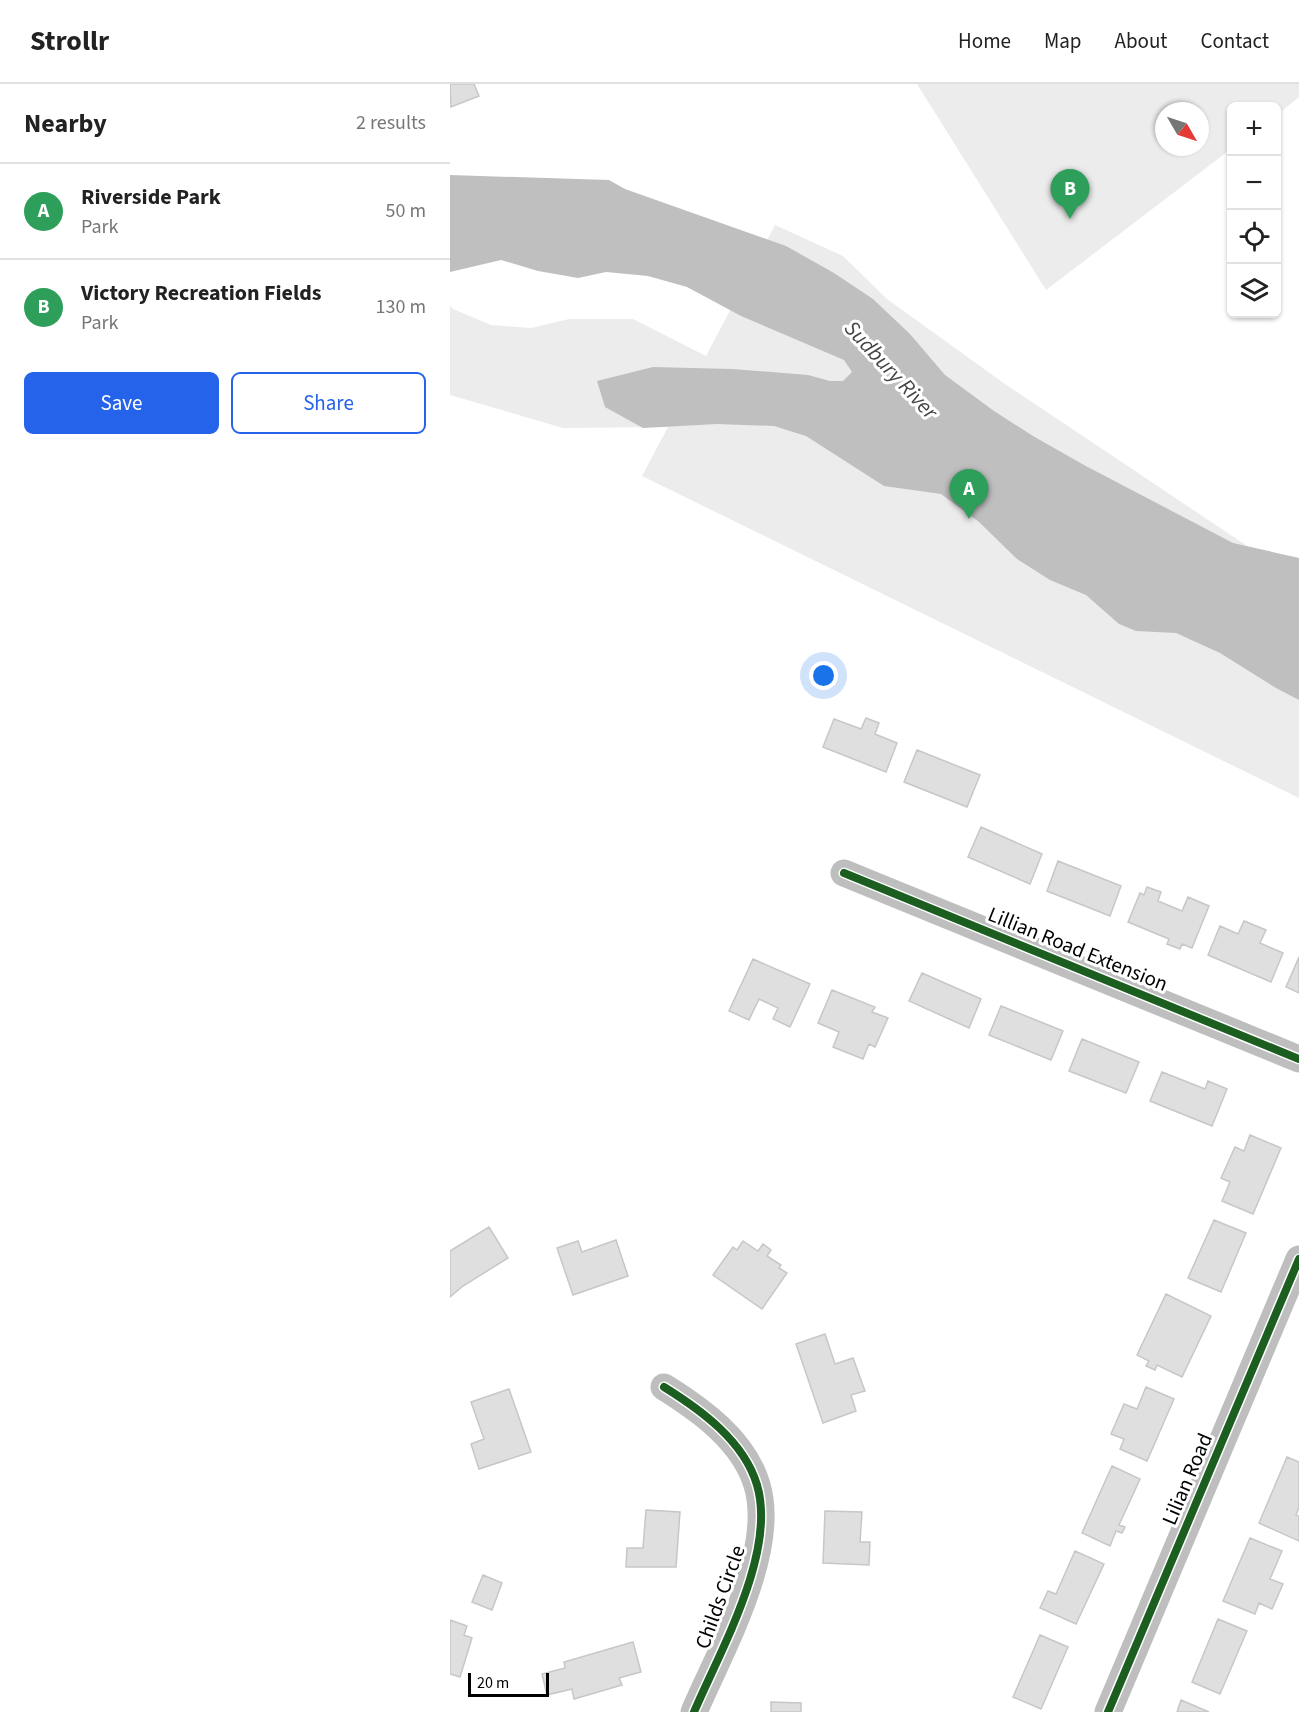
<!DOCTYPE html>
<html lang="en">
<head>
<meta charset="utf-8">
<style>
  :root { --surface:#fff; --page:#f2f2f2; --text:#222; --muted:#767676; --line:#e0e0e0; --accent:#2563eb }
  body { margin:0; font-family:"Source Sans 3",sans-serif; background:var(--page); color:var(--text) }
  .controls { position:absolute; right:18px; top:18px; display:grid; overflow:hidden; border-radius:9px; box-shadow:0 2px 4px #0004 }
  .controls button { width:54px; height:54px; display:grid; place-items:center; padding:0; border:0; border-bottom:2px solid var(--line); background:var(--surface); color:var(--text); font:30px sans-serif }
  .compass { position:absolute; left:705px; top:18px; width:54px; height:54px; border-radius:50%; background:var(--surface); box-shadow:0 2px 4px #0004; rotate:129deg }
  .scale { position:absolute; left:18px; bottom:15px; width:81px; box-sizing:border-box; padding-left:6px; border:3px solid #000; border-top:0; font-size:16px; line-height:21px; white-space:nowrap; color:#000; -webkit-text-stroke:4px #fff; paint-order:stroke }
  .you { position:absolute; left:374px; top:592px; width:21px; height:21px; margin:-15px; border:4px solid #fff; border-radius:50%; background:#1a73e8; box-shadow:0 0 0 9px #1a73e833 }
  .badge { display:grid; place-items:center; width:39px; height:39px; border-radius:50%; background:var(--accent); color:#fff; font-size:20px; font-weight:700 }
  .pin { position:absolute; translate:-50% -50px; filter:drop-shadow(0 2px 3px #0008) }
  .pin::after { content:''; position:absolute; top:32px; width:21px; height:18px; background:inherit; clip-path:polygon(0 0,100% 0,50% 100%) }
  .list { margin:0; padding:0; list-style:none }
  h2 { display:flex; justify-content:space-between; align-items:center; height:78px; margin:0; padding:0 24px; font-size:26px }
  h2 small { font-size:20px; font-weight:400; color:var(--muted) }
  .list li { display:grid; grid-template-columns:39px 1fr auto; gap:18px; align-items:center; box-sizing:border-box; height:96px; padding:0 24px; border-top:2px solid var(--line) }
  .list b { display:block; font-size:22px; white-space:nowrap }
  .list p { margin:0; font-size:20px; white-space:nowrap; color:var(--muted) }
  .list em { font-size:20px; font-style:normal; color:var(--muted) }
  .actions { display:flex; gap:12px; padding:18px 24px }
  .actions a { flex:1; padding:14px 0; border:2px solid var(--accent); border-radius:9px; text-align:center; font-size:21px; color:var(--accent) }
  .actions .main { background:var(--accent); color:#fff }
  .icon { flex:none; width:33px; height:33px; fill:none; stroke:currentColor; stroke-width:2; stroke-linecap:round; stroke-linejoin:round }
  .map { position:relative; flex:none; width:849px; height:1628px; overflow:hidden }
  header { display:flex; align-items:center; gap:36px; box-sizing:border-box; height:84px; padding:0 30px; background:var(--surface); border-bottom:2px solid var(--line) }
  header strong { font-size:28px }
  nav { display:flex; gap:33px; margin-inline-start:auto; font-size:21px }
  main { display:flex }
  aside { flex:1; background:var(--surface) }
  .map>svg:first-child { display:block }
</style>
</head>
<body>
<header>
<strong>Strollr</strong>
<nav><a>Home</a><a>Map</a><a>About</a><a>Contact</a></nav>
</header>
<main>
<aside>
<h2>Nearby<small>2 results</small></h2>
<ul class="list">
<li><span class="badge" style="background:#2e9e5b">A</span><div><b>Riverside Park</b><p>Park</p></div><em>50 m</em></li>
<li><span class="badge" style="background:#2e9e5b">B</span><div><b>Victory Recreation Fields</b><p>Park</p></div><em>130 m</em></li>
</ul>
<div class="actions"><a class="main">Save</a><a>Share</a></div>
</aside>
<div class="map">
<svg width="849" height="1628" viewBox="0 0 849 1628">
  <rect width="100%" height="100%" fill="#fff"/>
  <path fill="#ececec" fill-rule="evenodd" d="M467,0H849V13L827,31L826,22H782L781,65L596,206ZM714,27H750V63H714Z
    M325,141L393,172L437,215L555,300L821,478L849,491V714L192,392L218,343L113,344L0,311V222L3,225L41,241L81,244L119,235H183L256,272Z"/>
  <path fill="#bfbfbf" d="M0,91L159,96L175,105L336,162L384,189L423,215L460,250L495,291L544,327L583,352L634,381L783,459L849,474V616L826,604L770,569L726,549L686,547L669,540L636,511L600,496L567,475L529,438L491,410L434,402L356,352L324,342L267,340L193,344L155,323L147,297L203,283L282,285L358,291L380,297H393L402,288L394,276L291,232L237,203L198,192L156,188L128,194L88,187L51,176L0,188Z"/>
  <path fill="#dfdfdf" stroke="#c7c7c7" stroke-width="1.5" d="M0,0H24L29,12L1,23Z
    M416,634L429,639L425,650L447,659L436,688L373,663L384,635L411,645Z
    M467,666L530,691L517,723L454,698Z
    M531,743L592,770L580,800L518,773Z
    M608,777L671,802L660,832L597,807Z
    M697,803L711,808L708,817L732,827L738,813L759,822L742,864L732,860L730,865L717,860L719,855L678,838L690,809L694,811Z
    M794,837L816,846L810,859L833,869L821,898L758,871L770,842L788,850Z
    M849,873V909L836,903Z
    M303,875L360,900L340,943L323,935L328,924L309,915L299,936L279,927Z
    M472,889L531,915L519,944L459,917Z
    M382,906L425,923L422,928L438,934L425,963L419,960L413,975L383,963L389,948L368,939Z
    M551,922L613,947L601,976L539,951Z
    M632,955L689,978L676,1009L619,987Z
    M712,988L755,1005L758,997L777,1005L762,1042L700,1017Z
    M800,1051L831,1064L803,1130L772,1117L780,1098L771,1094L785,1063L794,1067Z
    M764,1136L796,1149L771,1208L738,1194Z
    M39,1143L58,1174L13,1202L0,1213V1167Z
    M166,1156L178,1192L123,1211L107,1164L128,1157L132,1168Z
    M293,1157L308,1167L313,1160L321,1166L317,1172L331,1181L329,1184L337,1189L312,1225L263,1191L283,1163L287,1166Z
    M716,1210L761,1232L732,1293L707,1281L705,1286L696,1282L699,1277L687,1271Z
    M375,1250L385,1280L403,1274L415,1307L401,1311L406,1327L373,1339L346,1260Z
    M696,1303L724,1315L697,1377L670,1365L674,1355L661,1350L674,1320L687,1325Z
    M59,1305L81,1368L29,1385L21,1360L34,1355L21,1318Z
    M837,1373L849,1378V1423L846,1431L849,1432V1457L809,1439Z
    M662,1382L690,1395L669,1441L675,1443L672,1449L666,1447L660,1462L632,1449Z
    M196,1426L230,1428L226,1483H176L177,1464H193Z
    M375,1427L412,1428L410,1458H420L419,1481L373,1479Z
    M800,1454L832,1467L820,1495L833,1500L822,1525L809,1519L805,1530L773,1517Z
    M625,1467L654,1480L626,1540L590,1524L598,1507L606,1510Z
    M33,1491L52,1499L42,1526L22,1518Z
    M768,1535L797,1547L770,1610L742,1598Z
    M0,1536L17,1542L14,1551L22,1554L10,1593L0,1590Z
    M590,1551L618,1563L591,1625L563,1613Z
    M183,1558L191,1588L169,1594L172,1601L124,1615L122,1605L97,1611L92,1590L115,1584L114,1578Z
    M731,1616L759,1628H727Z
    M321,1618L351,1619V1628H321Z"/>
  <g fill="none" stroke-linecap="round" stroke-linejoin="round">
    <path stroke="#bebebe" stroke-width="27" d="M394,789L849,975
      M214,1303C251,1326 294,1357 307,1401C327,1468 270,1567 244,1628
      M658,1628L849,1175"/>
    <g stroke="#fff" stroke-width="11">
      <path id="cycleway" d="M394,789L849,975
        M214,1303C251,1326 294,1357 307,1401C327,1468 270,1567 244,1628
        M658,1628L849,1175"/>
    </g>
    <use href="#cycleway" stroke="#1b5e20" stroke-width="8"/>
  </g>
  <g text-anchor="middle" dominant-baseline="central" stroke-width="6" stroke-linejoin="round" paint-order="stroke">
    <g font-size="21" fill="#000" stroke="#fff">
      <text transform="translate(628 865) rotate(22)">Lillian Road Extension</text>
      <text transform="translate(737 1395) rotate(-67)">Lilian Road</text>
      <text transform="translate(270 1513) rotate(-70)">Childs Circle</text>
    </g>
    <g font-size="22" font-style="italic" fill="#444" stroke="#fff">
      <text transform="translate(441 286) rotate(47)">Sudbury River</text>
    </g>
  </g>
</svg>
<div class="controls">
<button>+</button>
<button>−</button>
<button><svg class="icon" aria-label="locate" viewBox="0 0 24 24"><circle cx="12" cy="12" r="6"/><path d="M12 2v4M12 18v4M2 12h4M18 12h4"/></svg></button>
<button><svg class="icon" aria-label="layers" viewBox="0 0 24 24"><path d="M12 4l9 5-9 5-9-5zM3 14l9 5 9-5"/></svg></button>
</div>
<svg class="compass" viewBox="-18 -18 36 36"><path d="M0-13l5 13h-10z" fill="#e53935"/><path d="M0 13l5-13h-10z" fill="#767676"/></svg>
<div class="scale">20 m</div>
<div class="you"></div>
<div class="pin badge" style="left:519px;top:435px;background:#2e9e5b">A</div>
<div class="pin badge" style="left:620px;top:135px;background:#2e9e5b">B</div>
</div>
</main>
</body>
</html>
